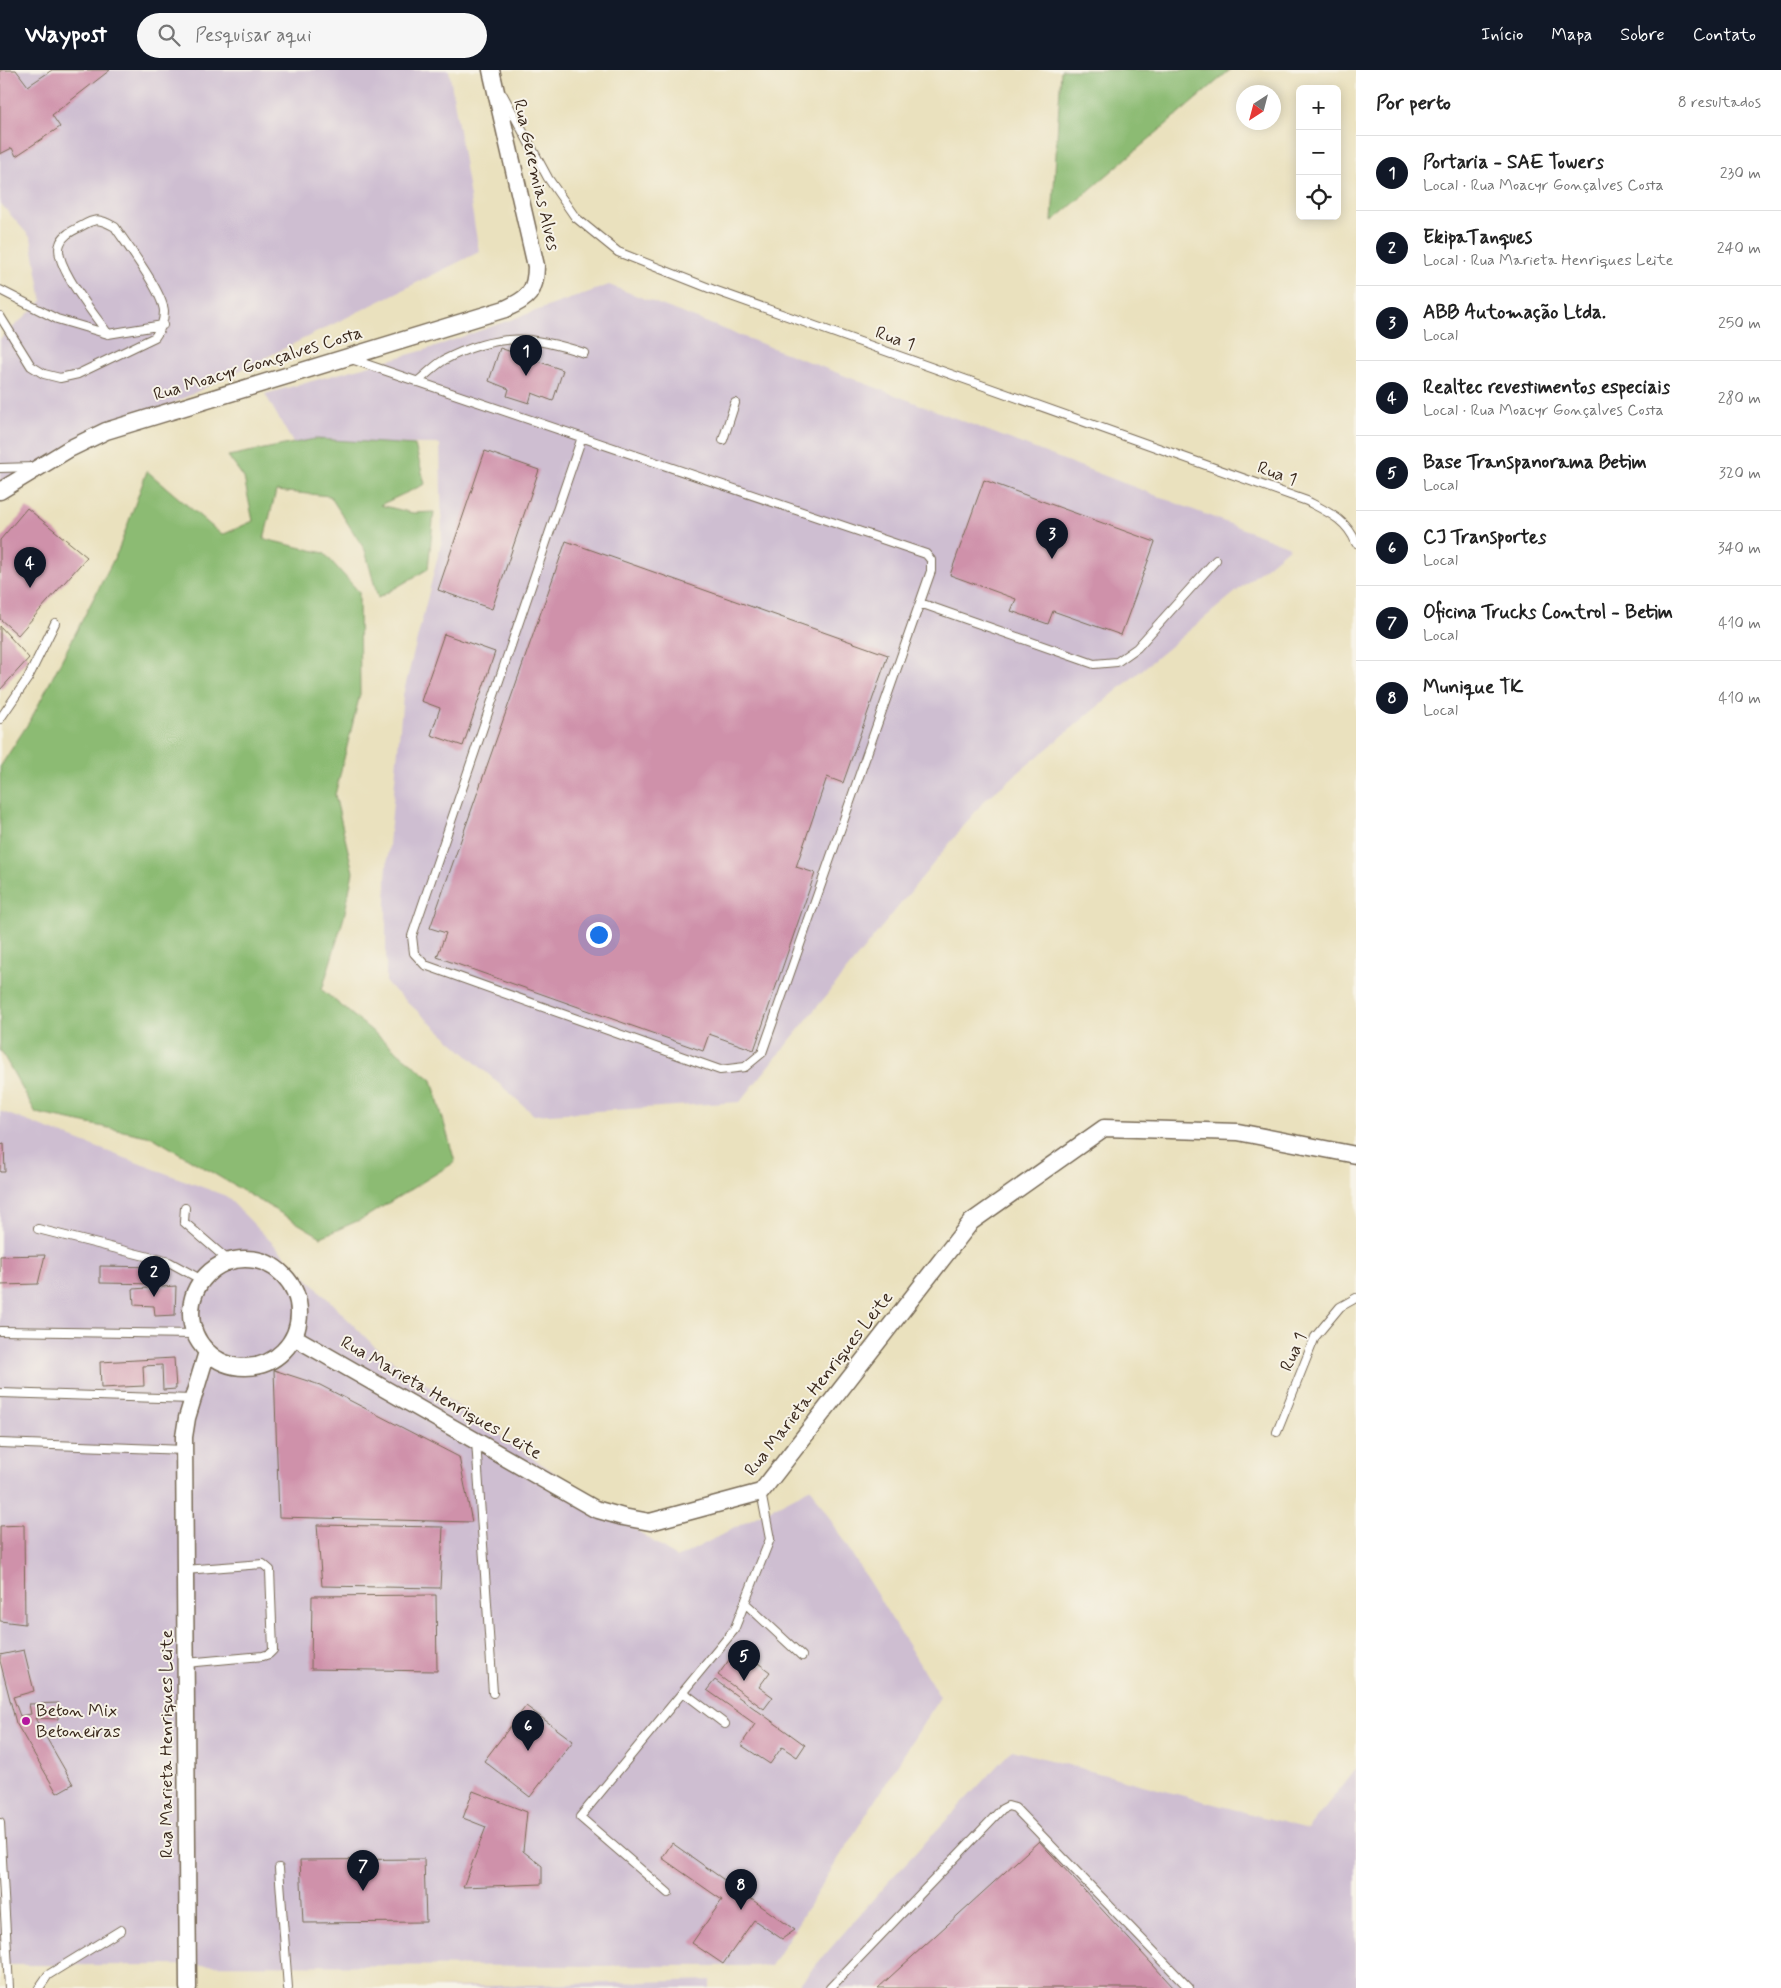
<!DOCTYPE html>
<html lang="pt">
<head>
<meta charset="utf-8">
<style>
  :root { --surface:#fff; --page:#f6f6f6; --text:#222; --muted:#767676; --line:#e0e0e0; --accent:#111827 }
  body { margin:0; font-family:Mynerve,sans-serif; background:var(--page); color:var(--text) }
  .controls { position:absolute; right:15px; top:15px; display:grid; overflow:hidden; border-radius:8px; box-shadow:0 2px 12px #0003 }
  .controls button { width:45px; height:45px; display:grid; place-items:center; padding:0; border:0; border-bottom:1px solid var(--line); background:var(--surface); color:var(--text); font:25px sans-serif }
  .compass { position:absolute; left:1236px; top:15px; width:45px; height:45px; border-radius:50%; background:var(--surface); box-shadow:0 2px 12px #0003; rotate:216deg }
  .you { position:absolute; left:598px; top:864px; width:18px; height:18px; margin:-12px; border:4px solid #fff; border-radius:50%; background:#1a73e8; box-shadow:0 0 0 8px #1a73e833 }
  .badge { display:grid; place-items:center; width:32px; height:32px; border-radius:50%; background:var(--accent); color:#fff; font-size:16px; font-weight:700 }
  .pin { position:absolute; translate:-50% -41px; filter:drop-shadow(0 1px 2px #0008) }
  .pin::after { content:''; position:absolute; top:26px; width:18px; height:15px; background:inherit; clip-path:polygon(0 0,100% 0,50% 100%) }
  .list { margin:0; padding:0; list-style:none }
  h2 { display:flex; justify-content:space-between; align-items:center; height:65px; margin:0; padding:0 20px; font-size:21px }
  h2 small { font-size:16px; font-weight:400; color:var(--muted) }
  .list li { display:grid; grid-template-columns:32px 1fr auto; gap:15px; align-items:center; box-sizing:border-box; height:75px; padding:0 20px; border-top:1px solid var(--line) }
  .list b { display:block; font-size:19px; white-space:nowrap }
  .list p { margin:0; font-size:16px; white-space:nowrap; color:var(--muted) }
  .list em { font-size:16px; font-style:normal; color:var(--muted) }
  .icon { flex:none; width:28px; height:28px; fill:none; stroke:currentColor; stroke-width:2; stroke-linecap:round; stroke-linejoin:round }
  .map { position:relative; flex:none; width:1356px; height:1918px; overflow:hidden }
  header { display:flex; align-items:center; gap:30px; box-sizing:border-box; height:70px; padding:0 25px; background:var(--accent); color:#fff }
  header strong { font-size:24px }
  nav { display:flex; gap:28px; margin-inline-start:auto; font-size:18px }
  .search { width:350px; height:45px; background:var(--page); display:flex; align-items:center; gap:12px; box-sizing:border-box; padding:0 18px; border-radius:28px; color:var(--muted); font-size:19px }
  main { display:flex }
  aside { flex:1; background:var(--surface) }
  .map>svg:first-child { display:block }
</style>
</head>
<body>
<header>
<strong>Waypost</strong>
<div class="search"><svg class="icon" aria-label="search" viewBox="0 0 24 24"><circle cx="10" cy="10" r="6"/><path d="M15 15l6 6"/></svg>Pesquisar aqui</div>
<nav><a>Início</a><a>Mapa</a><a>Sobre</a><a>Contato</a></nav>
</header>
<main>
<div class="map">
<svg width="1356" height="1918" viewBox="0 0 1356 1918">
  <rect width="100%" height="100%" fill="#f7f3e8"/>
  <filter id="ink" filterUnits="userSpaceOnUse"><feTurbulence type="fractalNoise" baseFrequency=".02" numOctaves="2"/><feDisplacementMap in="SourceGraphic" scale="10" xChannelSelector="R" yChannelSelector="G"/><feConvolveMatrix kernelMatrix="1 2 1 2 8 2 1 2 1" color-interpolation-filters="sRGB"/></filter>
  <filter id="wash" filterUnits="userSpaceOnUse"><feTurbulence type="fractalNoise" baseFrequency=".0096" numOctaves="4" result="noise"/><feDisplacementMap in="SourceGraphic" scale="20" xChannelSelector="R" yChannelSelector="G"/><feGaussianBlur stdDeviation="1.12" result="paint"/><feColorMatrix in="noise" values="0 0 0 0 0 0 0 0 0 0 0 0 0 0 0 0 0 1.4 0 .05"/><feComposite in="paint" operator="in"/></filter>
  <g filter="url(#wash)">
    <rect width="100%" height="100%" fill="#eae1be"/>
    <path fill="#cebed1" d="M0,0H449L479,182L0,419V269L42,231L31,168L0,133Z
      M609,215L1290,477L984,731L740,1032L534,1045L386,913V807L403,625L442,470L440,374L293,373L265,324L425,280Z
      M0,1041L226,1126L380,1282L677,1488L811,1418L940,1627L771,1896L0,1895Z
      M1012,1680L1308,1759L1356,1698V1918H796L887,1813Z
      M710,1910V1918H429Z"/>
    <path fill="#8cbb73" stroke="#647248" d="M1061,0H1230L1052,152Z
      M315,369L415,375L425,414L380,435L413,443L434,442L428,499L378,528L365,480L330,426L276,421L264,469L324,483L359,522L360,624L335,725L353,802L344,847L322,920L432,1010L455,1092L364,1148L321,1167L152,1067L36,1043L1,981H0V697L31,649L118,481L147,401L222,465L253,451L244,408L228,386Z"/>
    <g id="blocks">
      <path fill="#cf91aa" d="M0,0H16L28,16L52,0H110L52,45L60,57L16,86L12,78L0,84Z
        M500,278L563,300L553,331L532,323L529,333L507,326L509,319L489,311Z
        M485,381L539,400L492,539L438,520Z
        M984,410L1155,472L1121,565L1053,541L1048,554L1011,541L1016,529L950,505Z
        M27,438L87,487L18,565L0,549V470Z
        M566,471L888,585L843,713L827,707L796,797L815,803L754,980L709,964L703,981L437,887L446,863L430,858Z
        M0,556L29,588L0,620Z
        M444,564L495,582L463,676L431,665L440,638L421,631Z
        M4,1074L5,1102H0V1075Z
        M45,1185L38,1214L0,1215V1186Z
        M100,1196L163,1197V1214L100,1213Z
        M176,1216L175,1245L155,1246L154,1236L134,1235L133,1219Z
        M174,1288L176,1319L163,1320L162,1295L143,1296L144,1316L101,1318L100,1292Z
        M274,1300L320,1315L459,1387L472,1452L279,1447Z
        M24,1455L25,1554L0,1551V1456Z
        M317,1455L443,1457L440,1518L322,1516Z
        M436,1525L437,1601L311,1599L312,1526Z
        M738,1578L770,1602L759,1617L773,1627L764,1639L718,1605Z
        M24,1580L34,1621L13,1627L20,1646L31,1644L29,1634L59,1633L58,1649L35,1648L73,1714L57,1723L16,1653L0,1591V1585Z
        M715,1610L805,1675L797,1687L782,1677L770,1694L741,1675L755,1654L707,1620Z
        M526,1636L573,1671L530,1727L484,1691Z
        M473,1721L527,1742L523,1781L542,1796V1814L463,1817L486,1757L463,1748Z
        M1039,1771L1174,1918H878Z
        M672,1773L795,1860L782,1869L754,1850L723,1894L692,1873L722,1830L662,1788Z
        M424,1789L426,1852L303,1853L300,1790Z"/>
    </g>
  </g>
  <g filter="url(#ink)">
    <use href="#blocks" fill-opacity="0" stroke="#786a56" stroke-width="1"/>
    <g fill="none" stroke-linecap="round" stroke-linejoin="round">
      <g stroke="#786a56" stroke-width="10">
        <path id="lane" d="M503,25L548,108L575,147L618,182L714,220L1307,431C1328,442 1347,450 1356,473
          M0,220L57,249L108,264L163,255
          M0,246L31,296L44,304L60,308L78,304L155,267C161,258 164,252 164,241C162,221 127,175 115,157C99,148 95,148 80,157C72,161 63,165 60,174C52,194 96,246 108,264
          M351,289L926,484L931,490V501L762,983L745,997L720,1000L425,895L414,883L412,866L582,367
          M417,312C426,305 434,296 444,290C496,263 530,265 584,283
          M723,370L735,333
          M0,398L34,397
          M920,533L1094,594L1117,592L1137,578L1216,490
          M0,649L28,608L55,553
          M185,1138L184,1152L229,1191
          M38,1159L169,1192L202,1210
          M0,1261L194,1264
          M0,1323L192,1329
          M1277,1362L1315,1267L1340,1237L1356,1228
          M476,1371L493,1623
          M0,1373L185,1380
          M185,1500L263,1494L270,1500L273,1580L269,1584L263,1586L186,1593
          M745,1533L802,1586
          M683,1622L725,1654
          M0,1753L9,1918
          M279,1798L288,1918
          M668,1823L580,1747L734,1560L770,1469L761,1422
          M39,1918L48,1905L121,1860
          M830,1918L1002,1739L1008,1736L1015,1738L1189,1918"/>
      </g>
      <g stroke="#786a56" stroke-width="19">
        <path id="street" d="M0,421L69,379L106,361L505,239C528,229 536,222 536,196L491,0
          M191 1243a54 54 0 1 1 108 0a54 54 0 1 1-108 0Z
          M294,1267L595,1439L623,1447L650,1452L761,1422L971,1152L1104,1058L1238,1062L1356,1085
          M188,1918L184,1367L187,1348L207,1282"/>
      </g>
      <use href="#lane" stroke="#fff" stroke-width="8"/>
      <use href="#street" stroke="#fff" stroke-width="16"/>
    </g>
  </g>
  <circle fill="#b5179e" stroke="#f7f3e8" stroke-width="2" cx="26" cy="1651" r="5"/>
  <g text-anchor="middle" dominant-baseline="central" stroke-width="4" stroke-linejoin="round" paint-order="stroke">
    <g font-size="18" fill="#3b2a1e" stroke="#f7f3e8">
      <text transform="translate(536 105) rotate(77)">Rua Geremias Alves</text>
      <text transform="translate(895 269) rotate(20)">Rua 1</text>
      <text transform="translate(258 294) rotate(-17)">Rua Moacyr Gonçalves Costa</text>
      <text transform="translate(1277 404) rotate(20)">Rua 1</text>
      <text transform="translate(1294 1282) rotate(-66)">Rua 1</text>
      <text transform="translate(819 1314) rotate(-52)">Rua Marieta Henriques Leite</text>
      <text transform="translate(441 1328) rotate(30)">Rua Marieta Henriques Leite</text>
      <text transform="translate(167 1674) rotate(-90)">Rua Marieta Henriques Leite</text>
    </g>
    <g font-size="18" fill="#3b2a1e" stroke="#f7f3e8" text-anchor="start">
      <text x="36" y="1641">Beton Mix<tspan x="36" dy="21">Betoneiras</tspan></text>
    </g>
  </g>
</svg>
<div class="controls">
<button>+</button>
<button>−</button>
<button><svg class="icon" aria-label="locate" viewBox="0 0 24 24"><circle cx="12" cy="12" r="6"/><path d="M12 2v4M12 18v4M2 12h4M18 12h4"/></svg></button>
</div>
<svg class="compass" viewBox="-18 -18 36 36"><path d="M0-13l5 13h-10z" fill="#e53935"/><path d="M0 13l5-13h-10z" fill="#767676"/></svg>
<div class="you"></div>
<div class="pin badge" style="left:526px;top:306px">1</div>
<div class="pin badge" style="left:154px;top:1227px">2</div>
<div class="pin badge" style="left:1052px;top:489px">3</div>
<div class="pin badge" style="left:30px;top:518px">4</div>
<div class="pin badge" style="left:744px;top:1611px">5</div>
<div class="pin badge" style="left:528px;top:1681px">6</div>
<div class="pin badge" style="left:363px;top:1821px">7</div>
<div class="pin badge" style="left:741px;top:1840px">8</div>
</div>
<aside>
<h2>Por perto<small>8 resultados</small></h2>
<ul class="list">
<li><span class="badge">1</span><div><b>Portaria - SAE Towers</b><p>Local · Rua Moacyr Gonçalves Costa</p></div><em>230 m</em></li>
<li><span class="badge">2</span><div><b>EkipaTanques</b><p>Local · Rua Marieta Henriques Leite</p></div><em>240 m</em></li>
<li><span class="badge">3</span><div><b>ABB Automação Ltda.</b><p>Local</p></div><em>250 m</em></li>
<li><span class="badge">4</span><div><b>Realtec revestimentos especiais</b><p>Local · Rua Moacyr Gonçalves Costa</p></div><em>280 m</em></li>
<li><span class="badge">5</span><div><b>Base Transpanorama Betim</b><p>Local</p></div><em>320 m</em></li>
<li><span class="badge">6</span><div><b>CJ Transportes</b><p>Local</p></div><em>340 m</em></li>
<li><span class="badge">7</span><div><b>Oficina Trucks Control - Betim</b><p>Local</p></div><em>410 m</em></li>
<li><span class="badge">8</span><div><b>Munique TK</b><p>Local</p></div><em>410 m</em></li>
</ul>
</aside>
</main>
</body>
</html>
